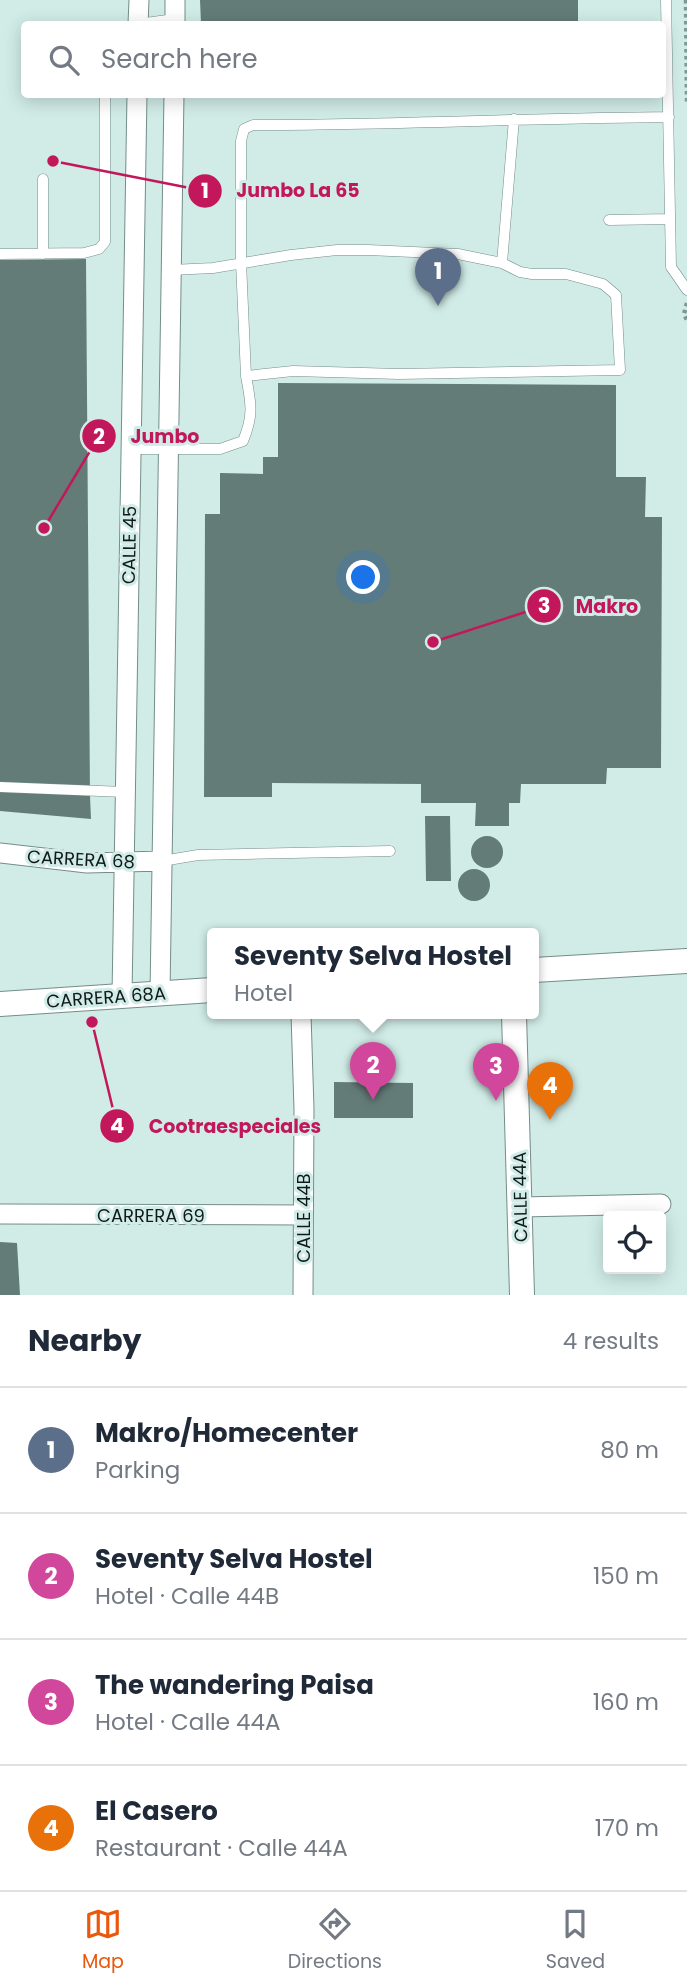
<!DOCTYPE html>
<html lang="en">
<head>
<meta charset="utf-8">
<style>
  :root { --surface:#fff; --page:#f2f2f3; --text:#1f2937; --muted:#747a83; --line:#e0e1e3; --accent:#ea580c }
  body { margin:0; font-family:Poppins,sans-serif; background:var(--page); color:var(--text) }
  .controls { position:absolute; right:21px; bottom:21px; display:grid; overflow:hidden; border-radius:7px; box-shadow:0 4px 18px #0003 }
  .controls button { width:63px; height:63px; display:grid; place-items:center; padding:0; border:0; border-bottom:2px solid var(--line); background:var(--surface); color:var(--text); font:35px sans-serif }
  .you { position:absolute; left:364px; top:578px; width:24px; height:24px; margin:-18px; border:5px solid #fff; border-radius:50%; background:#1a73e8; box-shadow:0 0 0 10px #1a73e833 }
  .badge { display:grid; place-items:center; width:46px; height:46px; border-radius:50%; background:var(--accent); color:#fff; font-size:23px; font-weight:700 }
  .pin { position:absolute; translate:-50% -58px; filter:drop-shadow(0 2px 4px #0008) }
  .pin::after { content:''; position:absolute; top:37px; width:24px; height:21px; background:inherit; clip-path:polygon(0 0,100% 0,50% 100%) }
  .popup { position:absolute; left:207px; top:928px; width:332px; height:91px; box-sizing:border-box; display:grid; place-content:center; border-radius:7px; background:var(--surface); filter:drop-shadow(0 2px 5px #0005); font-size:23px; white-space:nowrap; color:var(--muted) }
  .popup b { font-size:26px; color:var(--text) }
  .popup::after { content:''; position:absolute; left:50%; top:100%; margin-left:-14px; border:14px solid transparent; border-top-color:var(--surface) }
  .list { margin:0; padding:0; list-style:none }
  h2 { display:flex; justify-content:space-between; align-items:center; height:91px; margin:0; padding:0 28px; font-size:30px }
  h2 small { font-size:23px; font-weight:400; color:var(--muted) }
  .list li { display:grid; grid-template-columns:46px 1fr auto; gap:21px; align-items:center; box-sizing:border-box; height:126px; padding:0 28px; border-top:2px solid var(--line) }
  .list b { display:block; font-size:26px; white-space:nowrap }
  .list p { margin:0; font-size:23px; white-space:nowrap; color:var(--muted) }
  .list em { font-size:23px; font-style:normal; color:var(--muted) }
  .icon { flex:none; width:38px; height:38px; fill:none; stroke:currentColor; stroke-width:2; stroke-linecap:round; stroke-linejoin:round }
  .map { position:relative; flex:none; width:687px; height:1295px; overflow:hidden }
  .search { position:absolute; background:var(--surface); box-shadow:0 4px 18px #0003; left:21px; right:21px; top:21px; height:77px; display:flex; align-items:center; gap:18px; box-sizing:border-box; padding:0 24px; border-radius:7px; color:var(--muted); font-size:26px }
  .sheet { height:595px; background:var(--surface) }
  nav { display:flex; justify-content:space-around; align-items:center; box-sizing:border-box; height:98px; border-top:2px solid var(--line); background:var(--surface); font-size:19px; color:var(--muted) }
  nav a { display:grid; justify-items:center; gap:4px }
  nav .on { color:var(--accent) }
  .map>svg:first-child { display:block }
</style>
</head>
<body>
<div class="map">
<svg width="687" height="1295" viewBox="0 0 687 1295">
  <rect width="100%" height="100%" fill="#d1ece7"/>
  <path fill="#647c78" d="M200,0H578V24H201Z
    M86,259L90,796L91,819L0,811V260Z
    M278,383L616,385V477H646L645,517H662L661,768H607L606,784H521L520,803H509V826H475L476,803H421V784L272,783V797H204L205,514H220V473L263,474V457H278Z
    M425,816H450L451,881H426Z
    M471 852a16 16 0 1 1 32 0a16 16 0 1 1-32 0Z
    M458 885a16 16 0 1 1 32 0a16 16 0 1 1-32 0Z
    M334,1082L413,1083V1118H334Z
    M0,1242L17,1243L20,1295H0Z"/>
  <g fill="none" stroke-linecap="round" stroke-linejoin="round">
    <g stroke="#748d88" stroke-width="11">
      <path id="service" d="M666,0L671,267L687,290
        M138,24L175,19
        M609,220L670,219
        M0,254L84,253L99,249L105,242V94
        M43,254V179
        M502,263L514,119
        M246,376L241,262V141L244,129L253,125C392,125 530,118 669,117
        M131,449H220L243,441C254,415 251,403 246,376L293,371L399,374L620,370L616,295L603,284L592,281L566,274H532L520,272L502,263L458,254L368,250H337L291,255L213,268L171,270
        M0,787L125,792
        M162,861L198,855L390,851"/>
    </g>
    <g stroke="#748d88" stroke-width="21">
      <path id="minor" d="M138,24L139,0
        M175,24V0
        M0,853L87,863L162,861
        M160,994L174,94
        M122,996L137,94
        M301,1014L304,1109L303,1295
        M521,1207L661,1204
        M0,1214L302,1215"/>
    </g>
    <g stroke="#748d88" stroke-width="26">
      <path id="tertiary" d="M534,970L687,961
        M0,1004L212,990
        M514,1014L522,1295"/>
    </g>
    <path stroke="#829692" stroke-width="4.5" stroke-dasharray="3.5 3.5" stroke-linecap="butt" d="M686,0L687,102
      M687,303L684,314L687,320"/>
    <use href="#service" stroke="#fff" stroke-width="10"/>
    <use href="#minor" stroke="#fff" stroke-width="19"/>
    <use href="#tertiary" stroke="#fff" stroke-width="24"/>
  </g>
  <g text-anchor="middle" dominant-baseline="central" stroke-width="6" stroke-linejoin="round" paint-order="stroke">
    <g font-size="18" fill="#101a18" stroke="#d1ece7">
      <text transform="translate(129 545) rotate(-89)">CALLE 45</text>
      <text transform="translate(81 859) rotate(3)">CARRERA 68</text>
      <text transform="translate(106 997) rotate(-4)">CARRERA 68A</text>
      <text transform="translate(520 1197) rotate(-91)">CALLE 44A</text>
      <text x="151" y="1215">CARRERA 69</text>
      <text transform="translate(303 1218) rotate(-90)">CALLE 44B</text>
    </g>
  </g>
  <path fill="none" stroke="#c2185b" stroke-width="2.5" d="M53 161L205 191M44 528L99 436M433 642L544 606M92 1022L117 1126"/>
  <g fill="#c2185b" stroke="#d1ece7" stroke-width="2.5">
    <circle cx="53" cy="161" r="7"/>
    <circle cx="44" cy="528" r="7"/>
    <circle cx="433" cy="642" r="7"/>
    <circle cx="92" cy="1022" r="7"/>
    <circle cx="205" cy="191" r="18"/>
    <circle cx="99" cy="436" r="18"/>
    <circle cx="544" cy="606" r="18"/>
    <circle cx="117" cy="1126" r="18"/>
  </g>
  <g font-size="21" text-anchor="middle" font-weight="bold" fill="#fff">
    <text x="205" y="198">1</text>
    <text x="99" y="444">2</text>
    <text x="544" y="613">3</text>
    <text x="117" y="1133">4</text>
  </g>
  <g font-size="19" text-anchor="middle" font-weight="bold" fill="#c2185b" stroke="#d1ece7" stroke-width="6" stroke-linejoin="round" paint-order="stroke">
    <text x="298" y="197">Jumbo La 65</text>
    <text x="165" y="443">Jumbo</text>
    <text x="607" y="613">Makro</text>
    <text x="235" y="1133">Cootraespeciales</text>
  </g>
</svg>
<div class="controls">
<button><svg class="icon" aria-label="locate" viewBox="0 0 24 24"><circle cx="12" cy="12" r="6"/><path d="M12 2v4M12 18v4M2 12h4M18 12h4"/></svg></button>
</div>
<div class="you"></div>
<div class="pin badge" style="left:438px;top:306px;background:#5c6f8a">1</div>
<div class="pin badge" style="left:373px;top:1100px;background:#d1479c">2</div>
<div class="popup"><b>Seventy Selva Hostel</b>Hotel</div>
<div class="pin badge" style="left:496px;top:1101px;background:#d1479c">3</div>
<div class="pin badge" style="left:550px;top:1120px;background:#e8710a">4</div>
<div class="search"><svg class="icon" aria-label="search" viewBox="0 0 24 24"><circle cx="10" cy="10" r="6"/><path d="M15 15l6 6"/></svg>Search here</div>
</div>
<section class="sheet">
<h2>Nearby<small>4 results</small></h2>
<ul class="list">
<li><span class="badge" style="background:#5c6f8a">1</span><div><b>Makro/Homecenter</b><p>Parking</p></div><em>80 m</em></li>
<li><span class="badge" style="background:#d1479c">2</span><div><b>Seventy Selva Hostel</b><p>Hotel · Calle 44B</p></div><em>150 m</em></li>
<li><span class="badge" style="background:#d1479c">3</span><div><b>The wandering Paisa</b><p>Hotel · Calle 44A</p></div><em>160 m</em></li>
<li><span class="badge" style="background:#e8710a">4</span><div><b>El Casero</b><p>Restaurant · Calle 44A</p></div><em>170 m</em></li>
</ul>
</section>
<nav>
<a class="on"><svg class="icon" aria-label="map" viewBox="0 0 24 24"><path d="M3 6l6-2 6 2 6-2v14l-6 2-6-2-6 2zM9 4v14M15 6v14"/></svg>Map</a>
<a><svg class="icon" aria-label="directions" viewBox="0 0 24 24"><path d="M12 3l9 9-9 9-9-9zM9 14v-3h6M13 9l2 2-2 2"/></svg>Directions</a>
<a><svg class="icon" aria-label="saved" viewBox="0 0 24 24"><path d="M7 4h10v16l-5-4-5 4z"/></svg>Saved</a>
</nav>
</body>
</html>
